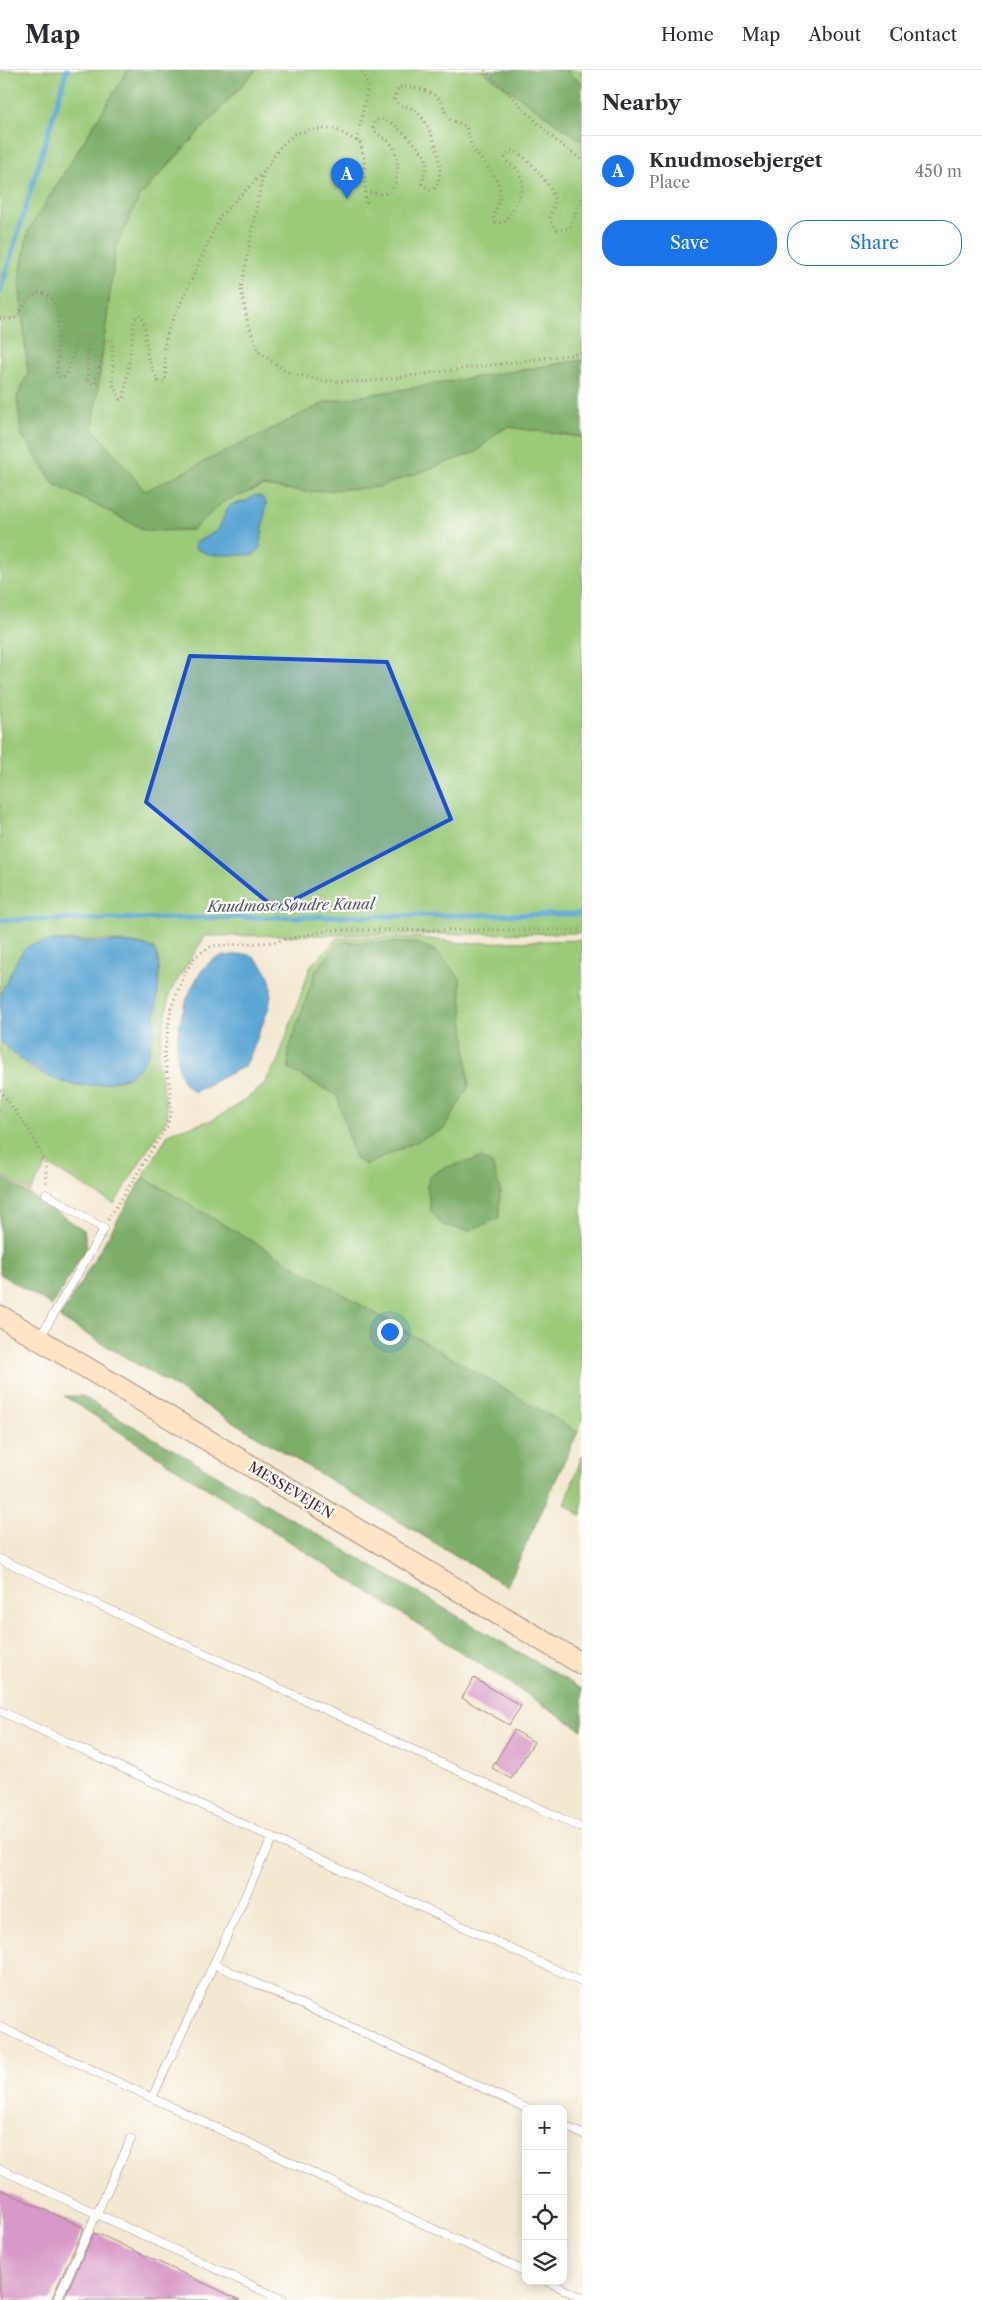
<!DOCTYPE html>
<html lang="en">
<head>
<meta charset="utf-8">
<style>
  :root { --surface:#fff; --page:#f7f7f7; --text:#2b2b33; --muted:#7c7c81; --line:#e1e1e2; --accent:#1a73e8 }
  body { margin:0; font-family:"Libre Caslon Text",serif; background:var(--page); color:var(--text) }
  .controls { position:absolute; right:15px; bottom:15px; display:grid; overflow:hidden; border-radius:10px; box-shadow:0 2px 12px #0003 }
  .controls button { width:45px; height:45px; display:grid; place-items:center; padding:0; border:0; border-bottom:1px solid var(--line); background:var(--surface); color:var(--text); font:25px sans-serif }
  .you { position:absolute; left:389px; top:1261px; width:18px; height:18px; margin:-12px; border:4px solid #fff; border-radius:50%; background:#1a73e8; box-shadow:0 0 0 8px #1a73e833 }
  .badge { display:grid; place-items:center; width:32px; height:32px; border-radius:50%; background:var(--accent); color:#fff; font-size:16px; font-weight:700 }
  .pin { position:absolute; translate:-50% -41px; filter:drop-shadow(0 1px 2px #0008) }
  .pin::after { content:''; position:absolute; top:26px; width:18px; height:15px; background:inherit; clip-path:polygon(0 0,100% 0,50% 100%) }
  .list { margin:0; padding:0; list-style:none }
  h2 { display:flex; justify-content:space-between; align-items:center; height:65px; margin:0; padding:0 20px; font-size:21px }
  h2 small { font-size:16px; font-weight:400; color:var(--muted) }
  .list li { display:grid; grid-template-columns:32px 1fr auto; gap:15px; align-items:center; box-sizing:border-box; height:70px; padding:0 20px; border-top:1px solid var(--line) }
  .list b { display:block; font-size:19px; white-space:nowrap }
  .list p { margin:0; font-size:16px; white-space:nowrap; color:var(--muted) }
  .list em { font-size:16px; font-style:normal; color:var(--muted) }
  .actions { display:flex; gap:10px; padding:15px 20px }
  .actions a { flex:1; padding:11px 0; border:1px solid var(--accent); border-radius:20px; text-align:center; font-size:18px; color:var(--accent) }
  .actions .main { background:var(--accent); color:#fff }
  .icon { flex:none; width:28px; height:28px; fill:none; stroke:currentColor; stroke-width:2; stroke-linecap:round; stroke-linejoin:round }
  .map { position:relative; flex:none; width:582px; height:2230px; overflow:hidden }
  header { display:flex; align-items:center; gap:30px; box-sizing:border-box; height:70px; padding:0 25px; background:var(--surface); border-bottom:1px solid var(--line) }
  header strong { font-size:24px }
  nav { display:flex; gap:28px; margin-inline-start:auto; font-size:18px }
  main { display:flex }
  aside { flex:1; background:var(--surface) }
  .map>svg:first-child { display:block }
</style>
</head>
<body>
<header>
<strong>Map</strong>
<nav><a>Home</a><a>Map</a><a>About</a><a>Contact</a></nav>
</header>
<main>
<div class="map">
<svg width="582" height="2230" viewBox="0 0 582 2230">
  <rect width="100%" height="100%" fill="#fdfcf7"/>
  <filter id="ink" filterUnits="userSpaceOnUse"><feTurbulence type="fractalNoise" baseFrequency=".02" numOctaves="2"/><feDisplacementMap in="SourceGraphic" scale="10" xChannelSelector="R" yChannelSelector="G"/><feConvolveMatrix kernelMatrix="1 2 1 2 8 2 1 2 1" color-interpolation-filters="sRGB"/></filter>
  <filter id="wash" filterUnits="userSpaceOnUse"><feTurbulence type="fractalNoise" baseFrequency=".0096" numOctaves="4" result="noise"/><feDisplacementMap in="SourceGraphic" scale="20" xChannelSelector="R" yChannelSelector="G"/><feGaussianBlur stdDeviation="1.12" result="paint"/><feColorMatrix in="noise" values="0 0 0 0 0 0 0 0 0 0 0 0 0 0 0 0 0 1.4 0 .05"/><feComposite in="paint" operator="in"/></filter>
  <g filter="url(#wash)">
    <rect width="100%" height="100%" fill="#f3e8d0"/>
    <path fill="#9bca79" stroke="#727452" fill-rule="evenodd" d="M0,0H128L28,161L19,211L28,304L17,327L54,414L147,461L192,460L223,432L264,416L306,422L476,382L498,362L508,357L582,367V863L205,866L170,922L158,989L168,1047L114,1134L47,1094L30,1122L0,1103V971L33,1000L75,1016L102,1014L130,1007L152,971L159,897L158,887L153,878L144,875C107,869 67,868 31,875L0,925ZM255,425L262,427L266,434L260,478L195,473L218,460L231,435L247,431Z
      M256,0H481L582,71V290L326,332L145,422L93,358L116,176L140,126Z
      M566,0H582V14Z
      M415,867L462,873L582,870V1352L507,1516L60,1248L169,1063L212,1050L232,1039L262,1017L278,990L311,895L338,868Z
      M582,1386V1446L565,1434Z"/>
    <path fill="#7cae69" stroke="#63664a" d="M128,0H256L140,126L116,176L93,358L145,421L326,332L582,290V367L508,357L498,362L476,382L379,417L306,422L263,416L223,432L192,460L147,461L54,414L21,364L17,327L28,304L19,211L28,161Z
      M481,0H566L582,14V71Z
      M340,872L417,873L436,881L460,908L469,1016L444,1059L366,1095L355,1089L337,1026L289,999L288,982L316,900Z
      M481,1088L492,1094L500,1119L499,1148L468,1161L442,1155L431,1141L427,1117L430,1106L443,1098Z
      M0,1105L84,1160L87,1177L52,1236L0,1204Z
      M143,1107L578,1362L507,1516L60,1248Z
      M64,1326H82L582,1619V1660Z"/>
    <path fill="#5ca6d4" stroke="#536280" d="M255,425L262,427L266,434L260,478L254,485H210L194,478L195,473L218,460L227,439L231,435L247,431Z
      M53,871L132,873L153,878C163,895 158,919 156,938C154,955 154,978 143,993C135,1005 124,1008 111,1012C66,1024 31,1001 0,971V925L17,890L24,879L31,875Z
      M245,884C254,886 257,889 263,897C280,916 267,943 259,963C255,974 251,986 245,996L194,1022C159,1001 184,912 211,891C219,885 235,885 245,884Z"/>
    <g fill="none" stroke-linecap="round" stroke-linejoin="round">
      <path stroke="#5ca6d4" stroke-width="5" d="M0,222L67,0
        M0,850L582,844"/>
    </g>
    <g id="blocks">
      <path fill="#d799c7" d="M474,1608L521,1636L509,1655L462,1628Z
        M514,1660L534,1672L511,1709L492,1698Z
        M0,2119L84,2158L51,2230H0Z
        M94,2163L101,2165L240,2230H63Z"/>
    </g>
  </g>
  <g filter="url(#ink)">
    <use href="#blocks" fill-opacity="0" stroke="#9e847e" stroke-width="1"/>
    <g fill="none" stroke-linecap="round" stroke-linejoin="round">
      <g stroke="#9e847e" stroke-width="9">
        <path id="service" d="M40,1267L104,1159L46,1124
          M0,1489L582,1758
          M0,1641L582,1912
          M214,1894L528,2039
          M0,1957L526,2202
          M152,2028L272,1768
          M563,2055L582,2064
          M0,2099L283,2230
          M546,2211L582,2228
          M57,2230L131,2069"/>
      </g>
      <g stroke="#9e847e" stroke-width="23">
        <path id="secondary" d="M0,1246L582,1594"/>
      </g>
      <path stroke="#9e847e" stroke-width="3" stroke-dasharray="1 4" stroke-linecap="butt" d="M485,0L555,70L582,90
        M357,71L368,16L362,0
        M365,122C372,122 382,126 389,122C400,115 399,87 393,77C389,68 377,67 373,58L374,52C377,50 381,48 385,50C395,53 421,78 425,87C429,96 423,105 422,114L430,120L434,119C449,102 432,56 417,42C411,35 398,37 394,30L398,18C409,14 432,21 440,30C444,35 445,43 448,49L466,56C469,64 469,72 473,79C490,103 511,113 493,145L495,152L503,153L505,151C514,138 531,115 517,99C513,95 507,94 505,88L510,81C523,80 552,115 554,128C556,135 549,142 550,150L556,160L570,158L582,127
        M366,133L364,88L360,73L335,59H314L294,64L280,77L263,103L241,219L248,254L259,282L286,302L324,311L364,312L582,283
        M0,248L14,249L29,228L38,223C44,223 52,226 54,232C60,246 57,287 57,303L61,308L67,304L79,266L88,264L90,268L87,287L88,311L93,314L96,312L104,272L112,270L113,314L120,329L124,328L135,249L139,245L143,248L148,289L158,311L164,312L166,307L164,278L169,258L221,145L263,103
        M0,1020L29,1060L46,1094V1113
        M108,1150L167,1056L171,1042L170,1019L164,987L171,938L185,903L196,886L212,876L274,872L329,860H582"/>
      <use href="#service" stroke="#fff" stroke-width="8"/>
      <use href="#secondary" stroke="#fde5c5" stroke-width="21"/>
    </g>
  </g>
  <path fill="#1d4ed8" fill-opacity="0.2" stroke="#1d4ed8" stroke-width="4" stroke-linejoin="round" d="M190,586L387,592L451,749L276,839L146,732Z"/>
  <g text-anchor="middle" dominant-baseline="central" stroke-width="4.5" stroke-linejoin="round" paint-order="stroke">
    <g font-size="14" fill="#4a1f2b" stroke="#fdfcf7">
      <text transform="translate(291 1420) rotate(31)">MESSEVEJEN</text>
    </g>
    <g font-size="15" font-style="italic" fill="#51556f" stroke="#fdfcf7">
      <text transform="translate(291 835) rotate(-1)">Knudmose Søndre Kanal</text>
    </g>
  </g>
</svg>
<div class="controls">
<button>+</button>
<button>−</button>
<button><svg class="icon" aria-label="locate" viewBox="0 0 24 24"><circle cx="12" cy="12" r="6"/><path d="M12 2v4M12 18v4M2 12h4M18 12h4"/></svg></button>
<button><svg class="icon" aria-label="layers" viewBox="0 0 24 24"><path d="M12 4l9 5-9 5-9-5zM3 14l9 5 9-5"/></svg></button>
</div>
<div class="you"></div>
<div class="pin badge" style="left:347px;top:129px">A</div>
</div>
<aside>
<h2>Nearby<small></small></h2>
<ul class="list">
<li><span class="badge">A</span><div><b>Knudmosebjerget</b><p>Place</p></div><em>450 m</em></li>
</ul>
<div class="actions"><a class="main">Save</a><a>Share</a></div>
</aside>
</main>
</body>
</html>
